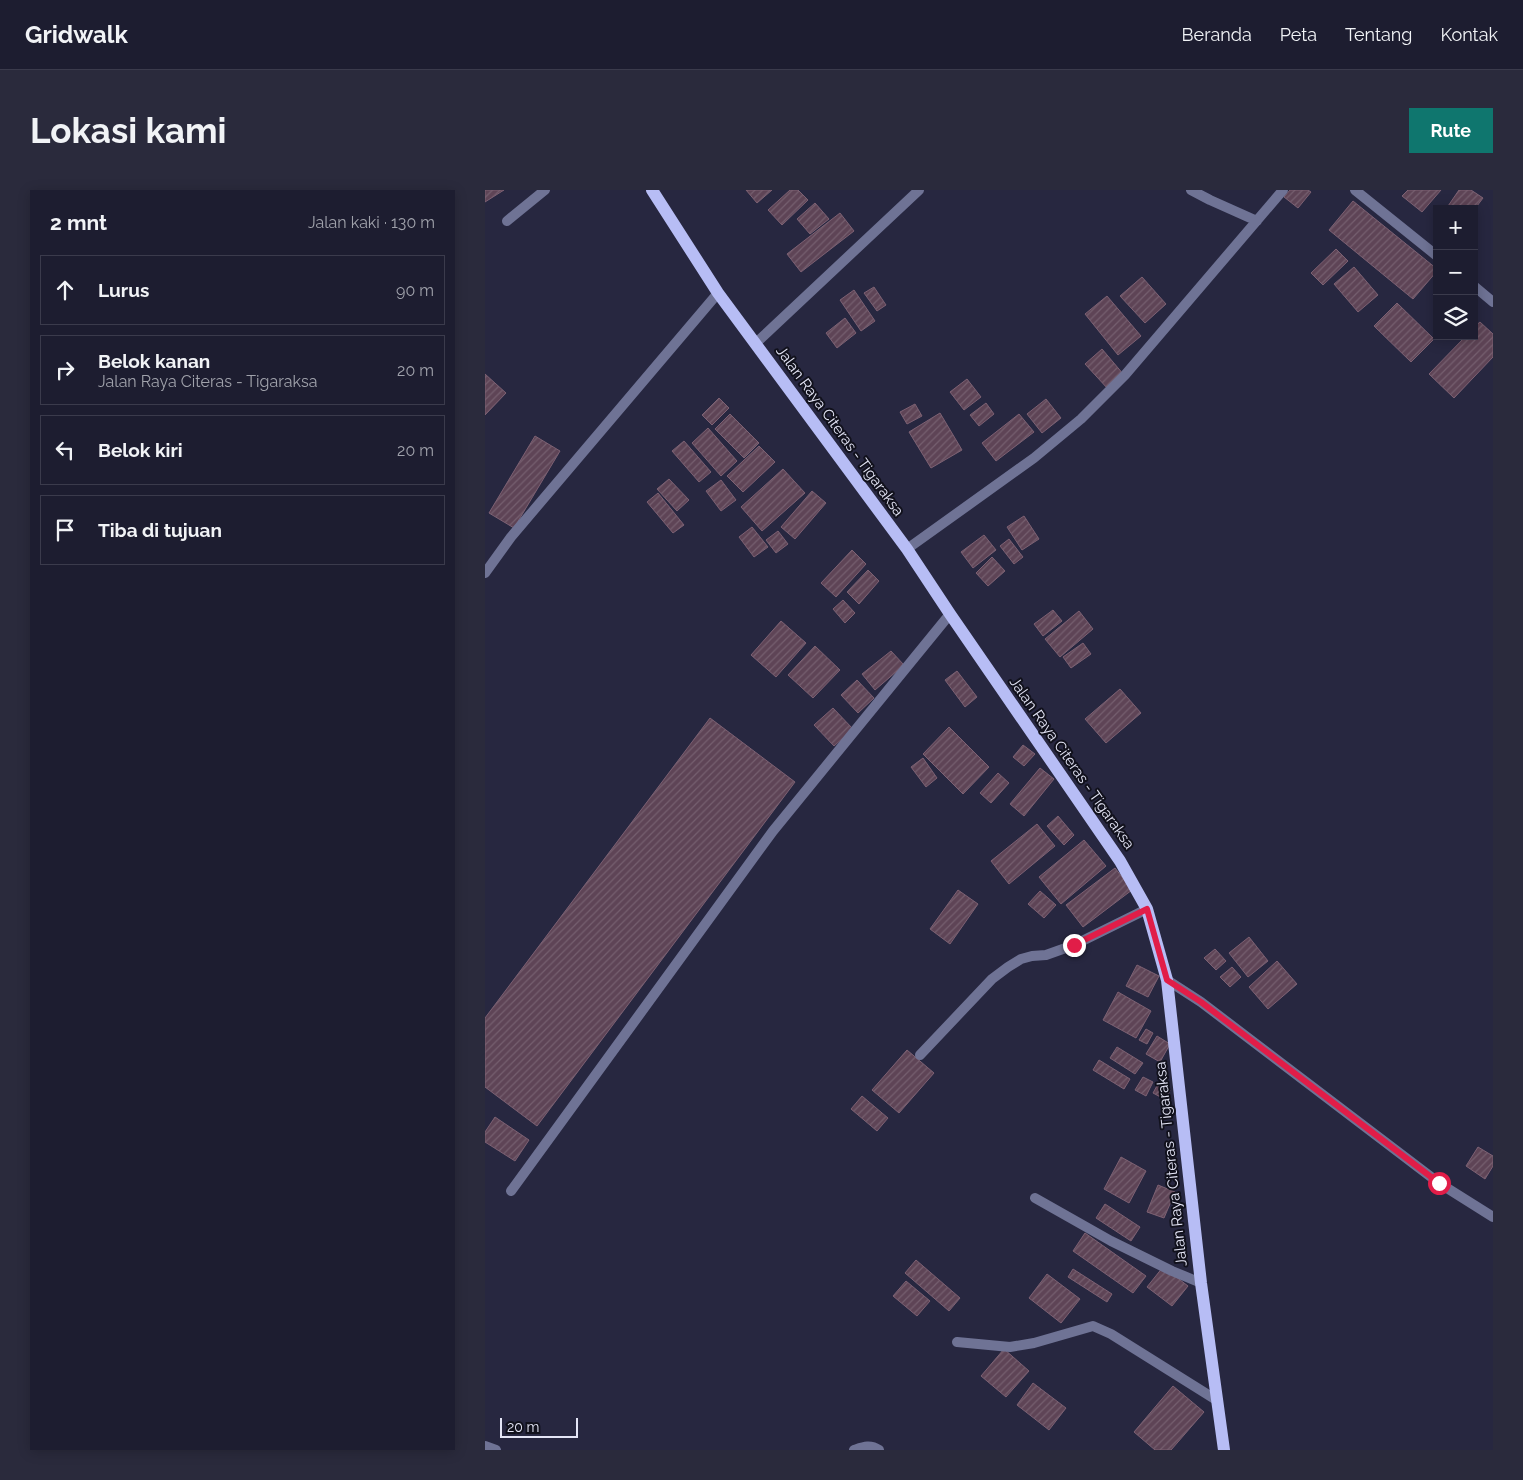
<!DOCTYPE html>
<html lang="id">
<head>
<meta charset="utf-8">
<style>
  :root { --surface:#1d1d30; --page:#2a2a3c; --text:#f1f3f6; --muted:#a0a2ab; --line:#3b3b4c; --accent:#0f766e }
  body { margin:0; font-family:Raleway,sans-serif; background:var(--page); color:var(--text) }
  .controls { position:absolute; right:15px; top:15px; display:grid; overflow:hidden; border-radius:0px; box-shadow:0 2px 12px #0003 }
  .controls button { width:45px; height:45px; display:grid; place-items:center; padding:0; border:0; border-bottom:1px solid var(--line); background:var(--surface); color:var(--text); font:25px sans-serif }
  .scale { position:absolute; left:15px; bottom:12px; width:78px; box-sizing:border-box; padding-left:5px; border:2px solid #e4e5f6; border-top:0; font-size:14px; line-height:18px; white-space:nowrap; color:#e4e5f6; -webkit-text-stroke:4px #11111c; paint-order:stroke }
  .stop { position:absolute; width:15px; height:15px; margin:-11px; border:4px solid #e11d48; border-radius:50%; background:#fff }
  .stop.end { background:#e11d48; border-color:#fff; box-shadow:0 1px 5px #0008 }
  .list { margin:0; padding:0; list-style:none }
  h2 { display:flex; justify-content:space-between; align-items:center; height:65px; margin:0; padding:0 20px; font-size:21px }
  h2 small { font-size:16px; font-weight:400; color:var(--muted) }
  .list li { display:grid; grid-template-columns:32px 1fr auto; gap:15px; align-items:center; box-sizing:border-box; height:70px; margin:0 10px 10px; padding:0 10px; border:1px solid var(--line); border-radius:0px }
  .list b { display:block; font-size:19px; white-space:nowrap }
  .list p { margin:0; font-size:16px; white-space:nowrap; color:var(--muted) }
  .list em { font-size:16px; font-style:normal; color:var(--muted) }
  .icon { flex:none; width:28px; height:28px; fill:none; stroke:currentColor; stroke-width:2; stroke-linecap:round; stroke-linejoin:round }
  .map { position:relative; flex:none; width:1008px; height:1260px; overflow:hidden; border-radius:0px }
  header { display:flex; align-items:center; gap:30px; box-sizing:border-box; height:70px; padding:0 25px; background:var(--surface); border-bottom:1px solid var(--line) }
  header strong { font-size:24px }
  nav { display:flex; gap:28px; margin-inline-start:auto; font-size:18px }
  .intro { display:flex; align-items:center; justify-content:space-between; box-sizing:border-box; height:120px; padding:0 30px }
  h1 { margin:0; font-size:35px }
  .button { padding:12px 22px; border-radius:0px; background:var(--accent); color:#fff; font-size:18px; font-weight:700 }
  main { display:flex; gap:30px; padding:0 30px }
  aside { flex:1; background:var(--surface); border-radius:0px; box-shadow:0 2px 12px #0003 }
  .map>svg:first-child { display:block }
</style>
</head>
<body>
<header>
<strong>Gridwalk</strong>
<nav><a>Beranda</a><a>Peta</a><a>Tentang</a><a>Kontak</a></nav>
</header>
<div class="intro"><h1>Lokasi kami</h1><a class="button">Rute</a></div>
<main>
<aside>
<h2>2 mnt<small>Jalan kaki · 130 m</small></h2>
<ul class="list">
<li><svg class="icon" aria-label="ahead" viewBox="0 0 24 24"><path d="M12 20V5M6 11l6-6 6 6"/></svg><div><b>Lurus</b></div><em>90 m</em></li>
<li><svg class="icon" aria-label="right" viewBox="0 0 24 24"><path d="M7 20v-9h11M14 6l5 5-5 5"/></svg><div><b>Belok kanan</b><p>Jalan Raya Citeras - Tigaraksa</p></div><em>20 m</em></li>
<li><svg class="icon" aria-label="left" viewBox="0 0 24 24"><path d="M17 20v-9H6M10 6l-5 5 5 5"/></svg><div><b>Belok kiri</b></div><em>20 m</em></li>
<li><svg class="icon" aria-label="arrive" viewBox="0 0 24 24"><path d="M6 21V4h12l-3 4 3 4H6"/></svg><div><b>Tiba di tujuan</b></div></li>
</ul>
</aside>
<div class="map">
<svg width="1008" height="1260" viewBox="0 0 1008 1260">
  <defs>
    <pattern id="building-hatch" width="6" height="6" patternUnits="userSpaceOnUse" patternTransform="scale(1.25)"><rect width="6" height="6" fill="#5e4456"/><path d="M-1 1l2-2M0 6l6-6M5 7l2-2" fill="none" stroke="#755f6f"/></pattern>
  </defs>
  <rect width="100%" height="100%" fill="#272740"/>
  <path fill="url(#building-hatch)" stroke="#7d6173" d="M0,0H19L0,12Z
    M261,0H287L272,13Z
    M305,0H313L323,10L297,35L283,20Z
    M805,0H823L826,2L813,18L799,7Z
    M923,0H956L937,22L917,6Z
    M974,0H986L998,8L989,20V19H961Z
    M868,11L952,79V81L928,109L844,40Z
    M330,13L344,29L325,44L312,29Z
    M355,23L369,41L316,82L302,64Z
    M851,59L863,71L838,95L826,83Z
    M869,77L893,105L873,122L849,94Z
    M657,87L681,114L660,133L635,106Z
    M389,97L401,115L392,121L379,103Z
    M369,100L390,131L376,141L355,110Z
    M622,106L656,146L633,165L600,124Z
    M912,113L949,149L926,172L889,136Z
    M360,128L371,143L352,158L341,143Z
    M995,132L1008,144V167L969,208L944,184L981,146H989V137Z
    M617,159L639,185L623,199L600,174Z
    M0,184L21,203L0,225Z
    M482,189L496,207L479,220L465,202Z
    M234,208L244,218L227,235L217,225Z
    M561,209L576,228L557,243L542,224Z
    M501,213L509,224L494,236L485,225Z
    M430,214L437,226L422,234L415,222Z
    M455,223L477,260L446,278L424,242Z
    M245,224L274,253L259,268L230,239Z
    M534,224L549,242L511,271L497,253Z
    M223,238L252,271L236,286L207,253Z
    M50,246L75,261L29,338L4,323Z
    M199,251L226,282L214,292L187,261Z
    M274,256L290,272L258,302L242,286Z
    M298,279L320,303L277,341L256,317Z
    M184,289L204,310L192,321L172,299Z
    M236,290L251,310L236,321L221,301Z
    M327,301L341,313L310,349L296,337Z
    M173,303L199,335L188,343L162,312Z
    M539,326L554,349L537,360L522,337Z
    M267,337L283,357L269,367L254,347Z
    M293,341L303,354L291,363L281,350Z
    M499,345L511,360L488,378L476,362Z
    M524,349L538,367L529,374L515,356Z
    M367,360L381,374L351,407L336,393Z
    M507,367L520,381L503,396L491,383Z
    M383,380L394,391L374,414L362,402Z
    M358,410L370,423L360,433L348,419Z
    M568,420L577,431L558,446L549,434Z
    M594,421L608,439L575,467L560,449Z
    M296,431L321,453L291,487L266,465Z
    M598,453L606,464L586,478L578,467Z
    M330,456L355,480L328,508L303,485Z
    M406,461L419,475L390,500L377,484Z
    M472,481L492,507L480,517L460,490Z
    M372,490L389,508L373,523L356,505Z
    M635,499L656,523L621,553L600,529Z
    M348,518L368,539L349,556L329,535Z
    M225,528L310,592L52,936L0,897V828Z
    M464,537L504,577L478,604L438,564Z
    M538,555L550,564L539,576L528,567Z
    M438,568L452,588L441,597L426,577Z
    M555,578L569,589L539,626L525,614Z
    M513,583L524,593L506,613L495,603Z
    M573,626L589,645L579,655L562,636Z
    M552,634L570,656L524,694L506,671Z
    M599,650L621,676L576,714L554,687Z
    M630,678L647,700L598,737L581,715Z
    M473,700L493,714L465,754L445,739Z
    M555,701L571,715L559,728L543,714Z
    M764,747L783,771L763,787L744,763Z
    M730,759L741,771L731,780L719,768Z
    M792,771L812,794L783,819L764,797Z
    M652,775L674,786L663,807L641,796Z
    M747,777L756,787L745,797L735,787Z
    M633,802L666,821L651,848L618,830Z
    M661,839L668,843L662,854L654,850Z
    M672,846L685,854L675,872L661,864Z
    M632,857L658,873L650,884L625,868Z
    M422,860L449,883L414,923L387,900Z
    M614,870L645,889L639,899L608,880Z
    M658,887L668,892L661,906L650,900Z
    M673,894L685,900L681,910L668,903Z
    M377,906L403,928L392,941L366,919Z
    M10,927L44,950L30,971L0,952V942Z
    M993,957L1008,966V976L1000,989L981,976Z
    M636,967L661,981L644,1013L619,999Z
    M673,995L690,1002L679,1028L662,1022Z
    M620,1014L655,1037L646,1051L611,1028Z
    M600,1043L661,1086L648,1103L588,1061Z
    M431,1070L475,1108L464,1121L420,1083Z
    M678,1077L703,1096L687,1116L662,1097Z
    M588,1079L627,1104L622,1112L583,1087Z
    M562,1084L595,1109L576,1133L544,1108Z
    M421,1091L445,1111L432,1126L408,1106Z
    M519,1159L544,1181L521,1207L496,1186Z
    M548,1193L581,1218L564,1240L532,1215Z
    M688,1196L719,1222L686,1260H670L649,1242Z"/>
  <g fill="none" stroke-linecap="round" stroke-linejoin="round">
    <path stroke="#6f7395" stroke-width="10" d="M26,1001L288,641L465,424"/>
    <path stroke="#6f7395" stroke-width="10" d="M706,0L725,10L772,31
      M870,0L952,66
      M22,31L60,0
      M989,96L1008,112
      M271,153L434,0
      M422,359L549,268L596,229L640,185L798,0
      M0,383L26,347L233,103
      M682,790L716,812L954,993L1008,1027
      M435,865L507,789L523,777L536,769L547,766L561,765L589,755L662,719
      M550,1008L626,1051L687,1081L716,1093
      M472,1152L525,1157L549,1153L608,1136L626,1144L733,1211
      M0,1256L11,1260
      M369,1260C378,1257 385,1254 394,1260"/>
    <path stroke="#b7bdf5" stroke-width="12" d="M167,0L233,103L422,359L465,424L635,671L662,719L682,790L716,1093L739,1260"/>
  </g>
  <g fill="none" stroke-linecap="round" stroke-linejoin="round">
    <path stroke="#e11d48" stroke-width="6" d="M589,755L662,719L682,790L716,812L954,993"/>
  </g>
  <g text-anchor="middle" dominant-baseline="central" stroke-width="4" stroke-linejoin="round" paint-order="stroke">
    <g font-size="15" fill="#e4e5f6" stroke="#11111c">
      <text transform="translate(355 241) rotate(54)">Jalan Raya Citeras - Tigaraksa</text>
      <text transform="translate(587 573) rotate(55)">Jalan Raya Citeras - Tigaraksa</text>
      <text transform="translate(686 974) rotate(-96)">Jalan Raya Citeras - Tigaraksa</text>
    </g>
  </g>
</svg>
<div class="controls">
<button>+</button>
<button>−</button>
<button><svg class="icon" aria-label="layers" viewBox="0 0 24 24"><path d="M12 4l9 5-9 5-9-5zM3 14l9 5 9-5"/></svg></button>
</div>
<div class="scale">20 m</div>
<div class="stop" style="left:954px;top:993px"></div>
<div class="stop end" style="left:589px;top:755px"></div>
</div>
</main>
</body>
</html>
